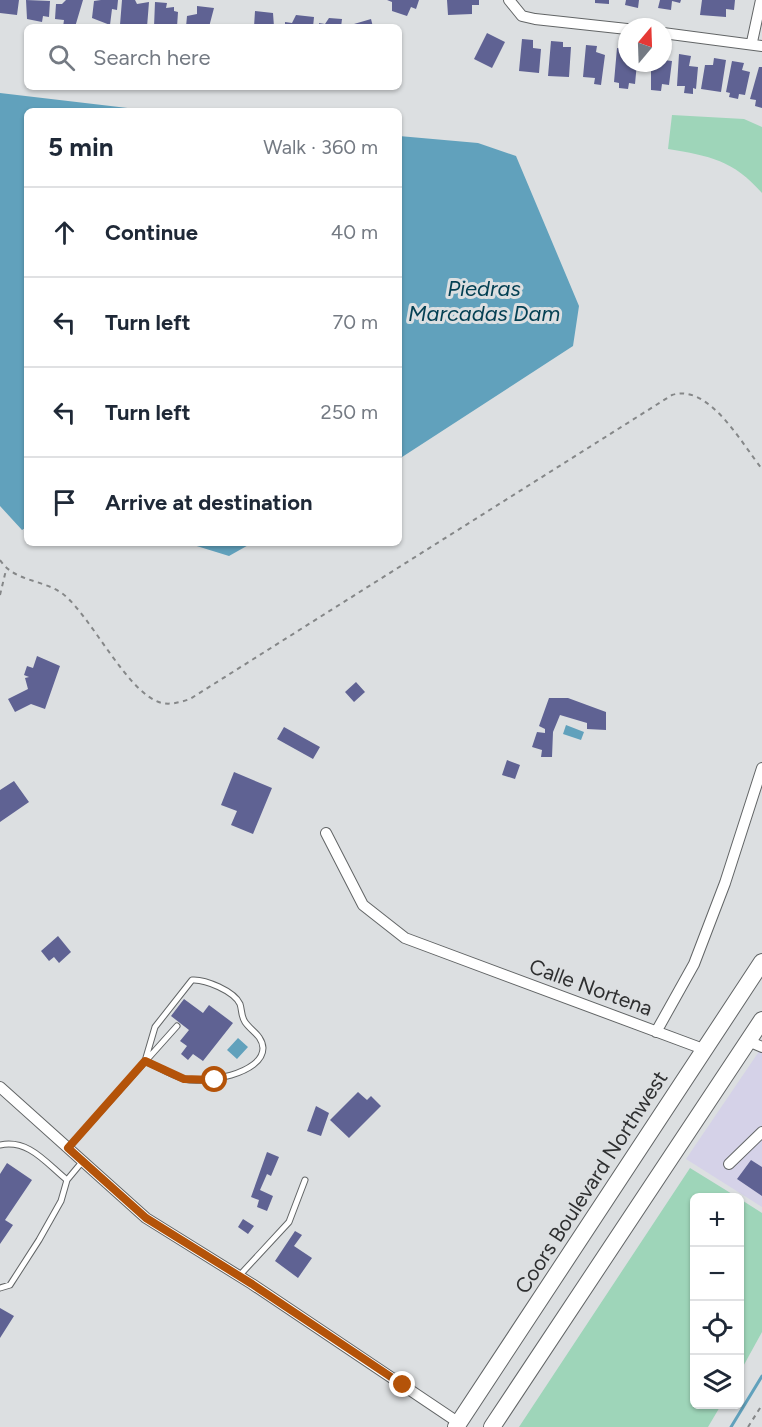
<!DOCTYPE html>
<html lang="en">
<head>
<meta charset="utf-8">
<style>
  :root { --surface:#fff; --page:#f6f6f7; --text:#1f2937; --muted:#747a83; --line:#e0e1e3 }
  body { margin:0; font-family:Figtree,sans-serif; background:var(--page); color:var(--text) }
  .controls { position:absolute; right:18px; bottom:18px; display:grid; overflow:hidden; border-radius:9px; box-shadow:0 2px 4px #0004 }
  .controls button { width:54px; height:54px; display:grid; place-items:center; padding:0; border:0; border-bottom:2px solid var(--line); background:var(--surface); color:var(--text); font:30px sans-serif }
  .compass { position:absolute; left:618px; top:18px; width:54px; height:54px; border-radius:50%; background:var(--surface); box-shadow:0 2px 4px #0004; rotate:19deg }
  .stop { position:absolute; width:18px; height:18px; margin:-14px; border:4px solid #b45309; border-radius:50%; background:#fff }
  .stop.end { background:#b45309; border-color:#fff; box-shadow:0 2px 6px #0008 }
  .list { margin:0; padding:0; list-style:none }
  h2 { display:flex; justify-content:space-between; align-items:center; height:78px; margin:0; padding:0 24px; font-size:26px }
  h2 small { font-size:20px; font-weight:400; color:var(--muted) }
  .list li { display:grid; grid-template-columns:39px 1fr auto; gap:18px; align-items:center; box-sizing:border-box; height:90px; padding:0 24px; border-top:2px solid var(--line) }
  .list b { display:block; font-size:22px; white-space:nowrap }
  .list em { font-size:20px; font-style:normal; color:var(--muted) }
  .icon { flex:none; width:33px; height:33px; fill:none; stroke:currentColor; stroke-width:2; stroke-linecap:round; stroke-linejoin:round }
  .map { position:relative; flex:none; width:762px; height:1427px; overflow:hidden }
  .search { position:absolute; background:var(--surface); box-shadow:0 2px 4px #0004; left:24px; top:24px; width:378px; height:66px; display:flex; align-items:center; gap:15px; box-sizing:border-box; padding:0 21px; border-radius:9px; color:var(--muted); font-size:22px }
  .panel { position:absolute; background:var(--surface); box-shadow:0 2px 4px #0004; left:24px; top:108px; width:378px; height:438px; border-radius:9px }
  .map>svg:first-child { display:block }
</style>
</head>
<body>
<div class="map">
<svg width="762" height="1427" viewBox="0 0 762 1427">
  <rect width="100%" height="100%" fill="#dcdfe1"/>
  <path fill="#d5d2e8" d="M762,1047V1207L686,1159Z"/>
  <path fill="#9ed5b9" d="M672,115L744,119L762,127V193C733,160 710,156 668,149Z
    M690,1168L737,1197L694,1198V1404L721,1405L708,1427H519Z
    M740,1199L762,1213V1332L740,1372Z"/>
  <path fill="#61a1bc" d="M0,93L153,111H27V527L22,530L0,506Z
    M399,136L478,143L516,156L579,306L573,346L399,459Z
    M187,543H252L229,556Z
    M566,725L584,732L581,740L563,734Z
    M238,1038L248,1047L237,1059L227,1050Z"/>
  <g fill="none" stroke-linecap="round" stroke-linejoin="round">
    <path stroke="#61a1bc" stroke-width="3" d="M731,1427L762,1376"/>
  </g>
  <path fill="#5f6293" d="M0,0H19L17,15L0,13Z
    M26,0L50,1L49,17L43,16L42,22L27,19Z
    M66,0H83L75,27H63L64,20L55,19L56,4H62Z
    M101,0H118L117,10L112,9L110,25L92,18L94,1Z
    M122,0H135L137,4L149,2L147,27L120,25Z
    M387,0H419L416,9L411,7L407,16L392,11V2Z
    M447,0H479V5H472V14L448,15Z
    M595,0H609V4L595,3Z
    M626,0H639L638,8L625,5Z
    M660,0H681L680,3L672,1L671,10L658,8Z
    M702,0H735L734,10L726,9V17L700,15Z
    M155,2L167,3L166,8L174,7V11L178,12L177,27H154Z
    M197,6L214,8L209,27H186L187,16L197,14Z
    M255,11L273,13L274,27H254Z
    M296,15L314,17L313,27H285V22L292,23Z
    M329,18L342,19L341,27H319V23L325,24Z
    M371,19L373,27H355L354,24Z
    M487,33L505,42L492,68L474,59Z
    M522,39L533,40V48L541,49L539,73L519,71Z
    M551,41L563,42V47H571L569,77L548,76Z
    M586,45L597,46L596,52L605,55L601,85L594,84L595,78L583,77Z
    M617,48L627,49V63H637L635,84L629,83L628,89L619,88V83L614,82Z
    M679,54L691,56L689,66L698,67L696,89L693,88V94L684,93L685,86H677Z
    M714,58L726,60L721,92L701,89L705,65H713Z
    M663,60L672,61L669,85L662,84L661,91L651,90V63H663Z
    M732,61L744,63L742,70L750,72L745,95L739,94L738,99L729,97L730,93L726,92Z
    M759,67H762V108L755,106L756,100L750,99Z
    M37,656L60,666L45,709L31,704L15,712L8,699L28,689L25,678L29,677L24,675L27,666L33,668Z
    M356,682L365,692L354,702L345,692Z
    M549,698H568L606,712V730L587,729V723L560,715L553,732L552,757H541L542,750L532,747L537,732L545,733V729L539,726Z
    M284,727L320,747L313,759L277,739Z
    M507,760L520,765L515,779L502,775Z
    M234,772L272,788L253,834L231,825L237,811L221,805Z
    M14,781L29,802L0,822V790Z
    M58,936L71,952L59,963L54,957L49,961L41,951Z
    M184,999L203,1013L209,1005L233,1023L203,1061L193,1054L188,1060L181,1054L187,1046L180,1041L189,1030L171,1016Z
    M358,1092L367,1100L371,1096L381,1106L349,1138L330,1120Z
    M316,1106L329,1113L321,1136L307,1131Z
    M267,1152L279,1157L271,1176L267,1174L260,1190L273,1196L267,1211L257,1207L259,1200L251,1197Z
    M751,1160L762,1167V1196L737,1179Z
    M7,1163L32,1180L5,1220L13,1225L0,1244V1174Z
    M243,1219L254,1226L248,1234L238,1227Z
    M295,1231L302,1235L294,1246L312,1258L298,1278L275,1261Z
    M0,1308L14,1316L0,1338Z"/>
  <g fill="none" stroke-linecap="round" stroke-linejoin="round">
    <g stroke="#626566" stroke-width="7">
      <path id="service" d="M192,980C205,979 234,991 240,1004C242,1010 241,1016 245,1022C251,1031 262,1035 263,1048C263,1074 204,1084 184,1079C171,1075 158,1067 145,1061L155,1027Z
        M0,1145C29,1139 46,1163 67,1180
        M68,1148L177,1026
        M239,1276L289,1222L305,1180
        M0,1288L10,1285L39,1240L61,1201L67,1180L82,1162"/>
    </g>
    <g stroke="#626566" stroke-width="12">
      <path id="minor" d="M509,0L522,16L535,19L627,29
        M663,33L762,46
        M752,42L761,0
        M326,833L363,905L405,938L706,1050
        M656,1032L694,964L725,883L762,768
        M748,1041L762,1047
        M0,1087L146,1218L252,1284L459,1423
        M729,1164L762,1132"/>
    </g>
    <g stroke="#626566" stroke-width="18">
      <path id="primary" d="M456,1427L762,962
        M492,1427L762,1020"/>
    </g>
    <path stroke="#858788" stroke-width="2" stroke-dasharray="4.5 4.5" stroke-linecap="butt" d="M0,560C14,582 43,579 63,594C92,617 128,695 162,703C171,705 181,702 190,699L672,395C709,383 742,444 762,469
      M0,595L6,570
      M748,1427L762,1405"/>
    <use href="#service" stroke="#fff" stroke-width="5"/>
    <use href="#minor" stroke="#fff" stroke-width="10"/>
    <use href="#primary" stroke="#fff" stroke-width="16"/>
  </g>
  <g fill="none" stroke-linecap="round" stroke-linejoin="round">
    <path stroke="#b45309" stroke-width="8" d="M215,1080L184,1079L145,1061L68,1148L146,1218L252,1284L403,1385"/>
  </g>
  <g text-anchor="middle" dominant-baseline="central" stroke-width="6" stroke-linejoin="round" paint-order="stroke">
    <g font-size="21" fill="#2e2f30" stroke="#dcdfe1">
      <text transform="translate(591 987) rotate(20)">Calle Nortena</text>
      <text transform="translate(591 1182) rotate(-57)">Coors Boulevard Northwest</text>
    </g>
    <g font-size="22" font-style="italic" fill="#033f52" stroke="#dcdfe1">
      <text x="484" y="288">Piedras<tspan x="484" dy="25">Marcadas Dam</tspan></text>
    </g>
  </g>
</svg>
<div class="controls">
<button>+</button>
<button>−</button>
<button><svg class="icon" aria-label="locate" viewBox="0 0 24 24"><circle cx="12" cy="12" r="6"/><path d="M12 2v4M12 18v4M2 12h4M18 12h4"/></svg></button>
<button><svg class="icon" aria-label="layers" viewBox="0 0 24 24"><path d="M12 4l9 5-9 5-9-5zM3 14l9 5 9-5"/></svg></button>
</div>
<svg class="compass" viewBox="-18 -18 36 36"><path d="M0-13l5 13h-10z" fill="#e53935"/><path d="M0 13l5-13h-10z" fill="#747a83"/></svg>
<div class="stop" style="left:215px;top:1080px"></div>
<div class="stop end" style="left:403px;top:1385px"></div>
<div class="search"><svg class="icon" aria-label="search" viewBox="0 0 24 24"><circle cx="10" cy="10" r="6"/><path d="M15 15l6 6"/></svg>Search here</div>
<section class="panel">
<h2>5 min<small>Walk · 360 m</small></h2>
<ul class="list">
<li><svg class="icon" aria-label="ahead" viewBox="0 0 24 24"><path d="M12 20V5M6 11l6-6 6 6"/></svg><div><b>Continue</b></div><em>40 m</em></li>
<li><svg class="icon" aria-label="left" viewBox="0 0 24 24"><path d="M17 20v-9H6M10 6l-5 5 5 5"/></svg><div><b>Turn left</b></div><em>70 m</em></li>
<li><svg class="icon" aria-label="left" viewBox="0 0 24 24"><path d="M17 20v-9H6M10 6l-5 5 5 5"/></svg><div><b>Turn left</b></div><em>250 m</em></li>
<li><svg class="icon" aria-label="arrive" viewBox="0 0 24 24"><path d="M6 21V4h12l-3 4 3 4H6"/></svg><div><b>Arrive at destination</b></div></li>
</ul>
</section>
</div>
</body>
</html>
